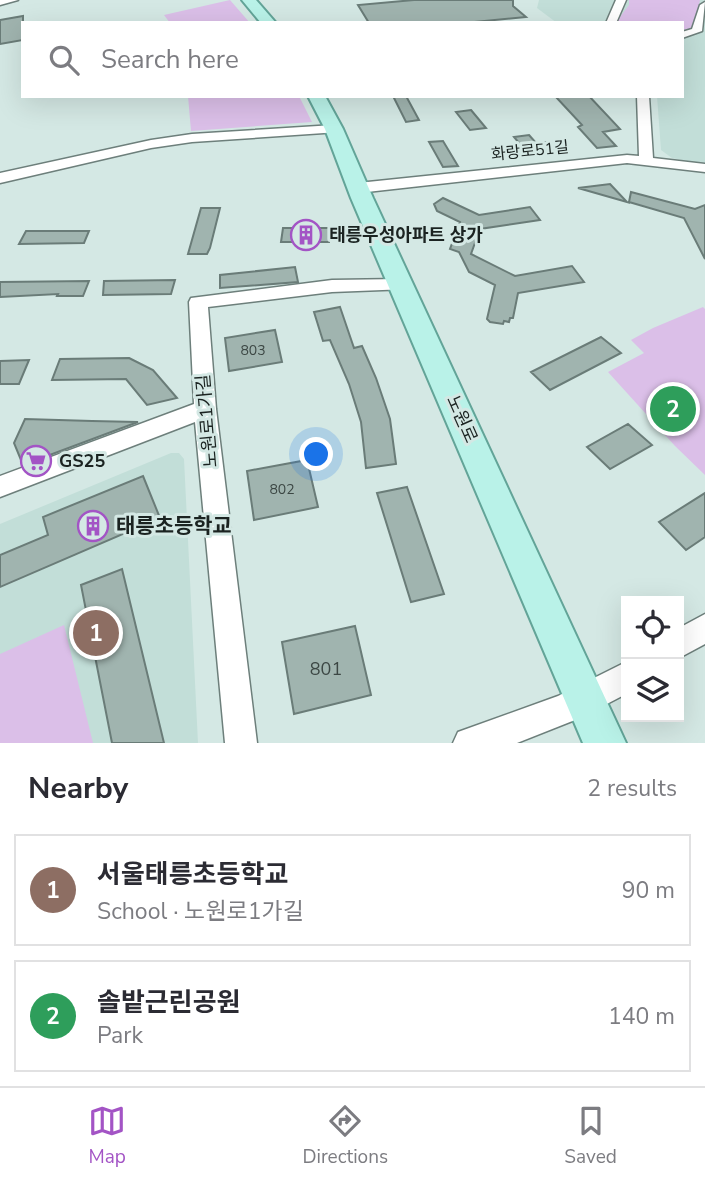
<!DOCTYPE html>
<html lang="en">
<head>
<meta charset="utf-8">
<style>
  :root { --surface:#fff; --page:#f2f2f3; --text:#2b2b33; --muted:#7c7c81; --line:#e1e1e2; --accent:#a354c5 }
  body { margin:0; font-family:"Nunito Sans","Noto Sans KR",sans-serif; background:var(--page); color:var(--text) }
  .controls { position:absolute; right:21px; bottom:21px; display:grid; overflow:hidden; border-radius:0px; box-shadow:0 7px 28px #0002 }
  .controls button { width:63px; height:63px; display:grid; place-items:center; padding:0; border:0; border-bottom:2px solid var(--line); background:var(--surface); color:var(--text); font:35px sans-serif }
  .you { position:absolute; left:317px; top:455px; width:24px; height:24px; margin:-18px; border:5px solid #fff; border-radius:50%; background:#1a73e8; box-shadow:0 0 0 10px #1a73e833 }
  .badge { display:grid; place-items:center; width:46px; height:46px; border-radius:50%; background:var(--accent); color:#fff; font-size:23px; font-weight:700 }
  .pin { position:absolute; translate:-50% -50%; border:4px solid #fff; box-shadow:0 2px 7px #0006 }
  .list { margin:0; padding:0; list-style:none }
  h2 { display:flex; justify-content:space-between; align-items:center; height:91px; margin:0; padding:0 28px; font-size:30px }
  h2 small { font-size:23px; font-weight:400; color:var(--muted) }
  .list li { display:grid; grid-template-columns:46px 1fr auto; gap:21px; align-items:center; box-sizing:border-box; height:112px; margin:0 14px 14px; padding:0 14px; border:2px solid var(--line); border-radius:0px }
  .list b { display:block; font-size:26px; white-space:nowrap }
  .list p { margin:0; font-size:23px; white-space:nowrap; color:var(--muted) }
  .list em { font-size:23px; font-style:normal; color:var(--muted) }
  .icon { flex:none; width:38px; height:38px; fill:none; stroke:currentColor; stroke-width:2; stroke-linecap:round; stroke-linejoin:round }
  .map { position:relative; flex:none; width:705px; height:743px; overflow:hidden }
  .search { position:absolute; background:var(--surface); box-shadow:0 7px 28px #0002; left:21px; right:21px; top:21px; height:77px; display:flex; align-items:center; gap:18px; box-sizing:border-box; padding:0 24px; border-radius:0px; color:var(--muted); font-size:26px }
  .sheet { height:343px; background:var(--surface) }
  nav { display:flex; justify-content:space-around; align-items:center; box-sizing:border-box; height:98px; border-top:2px solid var(--line); background:var(--surface); font-size:19px; color:var(--muted) }
  nav a { display:grid; justify-items:center; gap:4px }
  nav .on { color:var(--accent) }
  .map>svg:first-child { display:block }
</style>
</head>
<body>
<div class="map">
<svg width="705" height="743" viewBox="0 0 705 743">
  <rect width="100%" height="100%" fill="#d4e8e4"/>
  <path fill="#c2ded8" d="M539,0H705V165L672,158L661,150L657,96H682V23H557L537,8Z
    M171,453H179L184,459L198,743H0V524Z"/>
  <path fill="#dbbfe8" d="M230,0L250,23H170L164,15Z
    M629,0H700L694,28L682,30V23L617,21L629,5Z
    M188,96H299L312,122L191,131Z
    M703,307L705,309V475L675,446L608,372L644,353L631,340L653,328Z
    M64,625L93,743H0V654Z"/>
  <path fill="#a0b4af" stroke="#6a7c78" stroke-width="2" d="M414,0H513V6L526,17L464,23H369L358,5Z
    M23,16V40L0,44V20Z
    M393,96H406L419,120L406,122Z
    M555,96H589L620,129L603,132L616,146L597,148L578,127L582,125Z
    M471,110L486,128L470,130L456,112Z
    M529,135L536,143L548,142L558,153L528,154L514,137Z
    M443,141L458,166L443,167L429,142Z
    M610,184L627,202L578,188Z
    M631,192L695,209L705,205V259L684,218L629,202Z
    M443,198L479,215L530,207L540,220L480,229L471,254L515,276L572,266L584,282L518,293L513,318H510L509,322L504,321L503,324L490,322L487,319L495,285L469,272L459,252L450,249L460,222L437,211L434,204Z
    M201,208H220L210,248L207,254H188Z
    M283,228H330L329,242H281Z
    M26,231H89L84,243L19,244Z
    M295,267L298,282L220,288V275Z
    M175,280L171,294L103,295L104,281Z
    M89,281L83,296H57L58,294L0,297V282Z
    M340,307L354,348L362,346L376,378L390,419L396,464L366,468L361,422L349,384L330,340L323,341L314,312Z
    M275,330L282,362L229,371L225,338Z
    M601,337L621,353L550,390L531,372Z
    M129,358L153,370L177,398L147,405L126,379L52,380L60,359Z
    M29,360L19,384H0V361Z
    M25,419L92,421L138,422L23,465L14,443Z
    M628,424L652,445L610,469L587,447Z
    M307,460L318,507L254,520L247,471Z
    M143,476L160,518L0,587V555L48,535L43,517Z
    M407,487L444,594L411,602L377,493Z
    M705,493V537L686,550L659,522Z
    M122,569L164,743H112L81,585Z
    M355,626L371,695L294,714L282,642Z"/>
  <g fill="none" stroke-linecap="round" stroke-linejoin="round">
    <g stroke="#6d7f7b" stroke-width="3">
      <path id="minor" d="M0,0H18L0,5Z
        M616,0H626L616,23H606Z
        M705,2L702,31L682,38V32L692,29L700,5Z
        M637,96H649L653,158L705,164V172L627,163L358,193L350,188L358,183L627,155L639,156Z
        M334,125L339,126V132L192,142L151,148L0,183V173L151,140L192,134Z
        M401,279L408,281L410,285L408,289L332,292L208,307L216,409L257,743H225L195,422L0,497V476L194,404L189,302L191,298L332,280Z
        M705,614V644L679,658V628Z
        M626,662V694L580,718L517,743H453L458,732L558,696Z"/>
    </g>
    <g stroke="#63a498" stroke-width="4">
      <path id="major" d="M242,0H256L276,23H261Z
        M308,96H325L343,129L373,198L626,743H583L351,198L325,129Z"/>
    </g>
    <use href="#minor" fill="#fff" fill-rule="evenodd"/>
    <use href="#major" fill="#b9f2e8" fill-rule="evenodd"/>
  </g>
  <defs>
    <g id="building-ring" transform="scale(1.575)"><circle r="9.5" fill="#d4e8e4" stroke="#a354c5" stroke-width="1.5"/><path d="M-4-6H4V6H1V3H-1V6H-4ZM-2.5-4.3h1.7v1.8h-1.7ZM.8-4.3h1.7v1.8H.8ZM-2.5-1h1.7V.8h-1.7ZM.8-1h1.7V.8H.8Z" fill="#a354c5"/></g>
    <g id="supermarket-ring" transform="scale(1.575)"><circle r="9.5" fill="#d4e8e4" stroke="#a354c5" stroke-width="1.5"/><path d="M-6-5.5h2.5l.6 2H6L4.5 2H-2.5L-4.4-4H-6ZM-1.5 3.2a1.3 1.3 0 1 0 .1 0ZM3 3.2a1.3 1.3 0 1 0 .1 0Z" fill="#a354c5"/></g>
  </defs>
  <g fill-rule="evenodd">
    <use href="#building-ring" x="306" y="235"/>
    <use href="#supermarket-ring" x="36" y="461"/>
    <use href="#building-ring" x="93" y="526"/>
  </g>
  <g text-anchor="middle" dominant-baseline="central" stroke-width="6" stroke-linejoin="round" paint-order="stroke">
    <g font-size="14" fill="#3c4744">
      <text x="253" y="350">803</text>
      <text x="282" y="489">802</text>
    </g>
    <g font-size="16" fill="#1b2321" stroke="#d4e8e4">
      <text transform="translate(530 151) rotate(-6)">화랑로51길</text>
    </g>
    <g font-size="18" font-weight="bold" fill="#1b2321" stroke="#d4e8e4" text-anchor="start">
      <text x="329" y="235">태릉우성아파트 상가</text>
      <text x="59" y="461">GS25</text>
    </g>
    <g font-size="18" fill="#1b2321" stroke="#d4e8e4">
      <text transform="translate(462 419) rotate(66)">노원로</text>
      <text transform="translate(207 421) rotate(-95)">노원로1가길</text>
    </g>
    <g font-size="18" fill="#3c4744">
      <text x="326" y="669">801</text>
    </g>
    <g font-size="21" font-weight="bold" fill="#1b2321" stroke="#d4e8e4" text-anchor="start">
      <text x="116" y="526">태릉초등학교</text>
    </g>
  </g>
</svg>
<div class="controls">
<button><svg class="icon" aria-label="locate" viewBox="0 0 24 24"><circle cx="12" cy="12" r="6"/><path d="M12 2v4M12 18v4M2 12h4M18 12h4"/></svg></button>
<button><svg class="icon" aria-label="layers" viewBox="0 0 24 24"><path d="M12 4l9 5-9 5-9-5zM3 14l9 5 9-5"/></svg></button>
</div>
<div class="you"></div>
<div class="pin badge" style="left:96px;top:633px;background:#8d6e63">1</div>
<div class="pin badge" style="left:673px;top:409px;background:#2e9e5b">2</div>
<div class="search"><svg class="icon" aria-label="search" viewBox="0 0 24 24"><circle cx="10" cy="10" r="6"/><path d="M15 15l6 6"/></svg>Search here</div>
</div>
<section class="sheet">
<h2>Nearby<small>2 results</small></h2>
<ul class="list">
<li><span class="badge" style="background:#8d6e63">1</span><div><b>서울태릉초등학교</b><p>School · 노원로1가길</p></div><em>90 m</em></li>
<li><span class="badge" style="background:#2e9e5b">2</span><div><b>솔밭근린공원</b><p>Park</p></div><em>140 m</em></li>
</ul>
</section>
<nav>
<a class="on"><svg class="icon" aria-label="map" viewBox="0 0 24 24"><path d="M3 6l6-2 6 2 6-2v14l-6 2-6-2-6 2zM9 4v14M15 6v14"/></svg>Map</a>
<a><svg class="icon" aria-label="directions" viewBox="0 0 24 24"><path d="M12 3l9 9-9 9-9-9zM9 14v-3h6M13 9l2 2-2 2"/></svg>Directions</a>
<a><svg class="icon" aria-label="saved" viewBox="0 0 24 24"><path d="M7 4h10v16l-5-4-5 4z"/></svg>Saved</a>
</nav>
</body>
</html>
